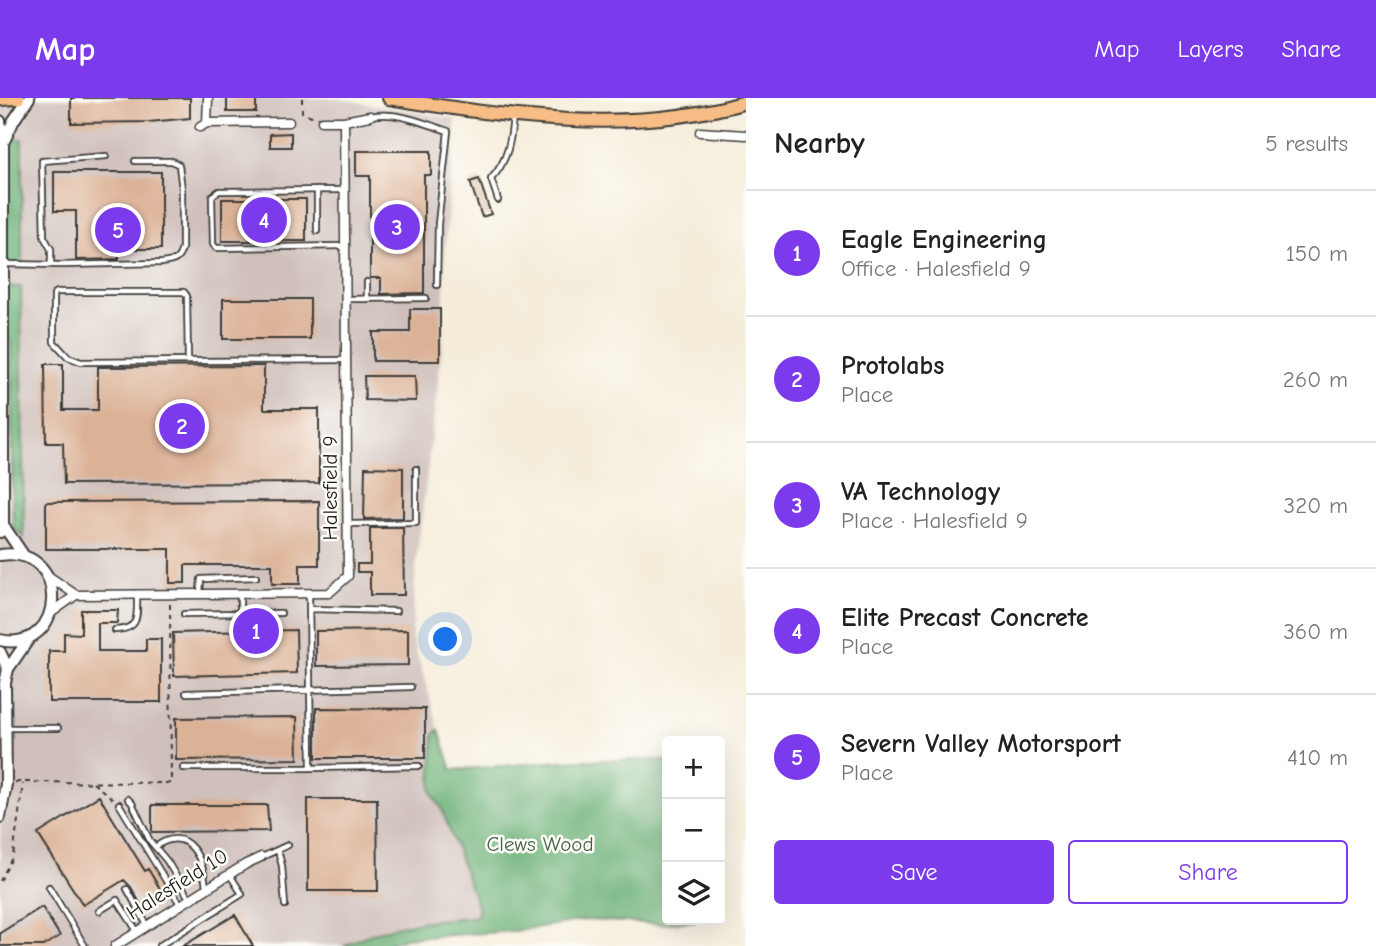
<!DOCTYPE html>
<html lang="en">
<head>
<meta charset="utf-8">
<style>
  :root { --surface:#fff; --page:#f6f6f6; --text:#222; --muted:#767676; --line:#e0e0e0; --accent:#7c3aed }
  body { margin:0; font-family:"Comic Neue",sans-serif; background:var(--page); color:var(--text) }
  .controls { position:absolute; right:21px; bottom:21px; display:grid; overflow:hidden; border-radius:7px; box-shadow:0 7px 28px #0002 }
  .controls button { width:63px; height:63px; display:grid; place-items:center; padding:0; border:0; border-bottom:2px solid var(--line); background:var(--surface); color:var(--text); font:35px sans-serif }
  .you { position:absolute; left:446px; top:542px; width:24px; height:24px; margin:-18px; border:5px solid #fff; border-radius:50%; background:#1a73e8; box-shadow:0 0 0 10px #1a73e833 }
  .badge { display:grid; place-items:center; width:46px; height:46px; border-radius:50%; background:var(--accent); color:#fff; font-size:23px; font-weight:700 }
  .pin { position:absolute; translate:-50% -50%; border:4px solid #fff; box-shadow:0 2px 7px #0006 }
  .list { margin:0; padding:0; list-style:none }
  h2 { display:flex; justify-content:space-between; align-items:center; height:91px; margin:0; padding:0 28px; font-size:30px }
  h2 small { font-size:23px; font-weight:400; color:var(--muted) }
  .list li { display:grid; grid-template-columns:46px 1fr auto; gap:21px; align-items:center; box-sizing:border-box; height:126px; padding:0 28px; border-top:2px solid var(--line) }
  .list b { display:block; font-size:26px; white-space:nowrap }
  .list p { margin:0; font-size:23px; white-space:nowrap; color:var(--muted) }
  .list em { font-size:23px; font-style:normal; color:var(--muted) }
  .actions { display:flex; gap:14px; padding:21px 28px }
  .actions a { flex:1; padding:16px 0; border:2px solid var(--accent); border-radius:7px; text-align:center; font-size:24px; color:var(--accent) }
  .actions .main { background:var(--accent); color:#fff }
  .icon { flex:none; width:38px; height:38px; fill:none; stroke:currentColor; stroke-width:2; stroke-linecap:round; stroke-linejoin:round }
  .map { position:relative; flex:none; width:746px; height:848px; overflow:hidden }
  header { display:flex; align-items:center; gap:42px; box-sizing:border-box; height:98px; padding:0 35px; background:var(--accent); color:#fff }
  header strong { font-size:33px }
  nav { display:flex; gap:38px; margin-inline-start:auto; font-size:24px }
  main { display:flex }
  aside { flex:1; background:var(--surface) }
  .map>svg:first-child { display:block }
</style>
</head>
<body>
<header>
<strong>Map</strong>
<nav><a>Map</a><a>Layers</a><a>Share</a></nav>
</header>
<main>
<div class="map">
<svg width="746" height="848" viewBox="0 0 746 848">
  <rect width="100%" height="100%" fill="#fdfcf7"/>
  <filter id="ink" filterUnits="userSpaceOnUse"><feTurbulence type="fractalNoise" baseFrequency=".0143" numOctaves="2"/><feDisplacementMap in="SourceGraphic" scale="14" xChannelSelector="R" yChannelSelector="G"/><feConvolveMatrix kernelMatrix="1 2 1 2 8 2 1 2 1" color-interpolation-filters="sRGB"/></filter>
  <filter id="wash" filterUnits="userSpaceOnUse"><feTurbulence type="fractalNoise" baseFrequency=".00686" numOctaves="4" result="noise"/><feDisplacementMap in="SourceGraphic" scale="28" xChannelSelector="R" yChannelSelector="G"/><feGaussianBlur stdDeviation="1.57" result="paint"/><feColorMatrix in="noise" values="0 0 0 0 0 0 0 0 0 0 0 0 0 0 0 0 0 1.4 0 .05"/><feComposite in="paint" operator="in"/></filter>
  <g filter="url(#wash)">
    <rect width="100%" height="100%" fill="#f5edda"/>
    <path fill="#cfc0bb" d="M0,0H333L456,21L445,148L443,242L416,466L412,539L439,632L434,636L433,697L441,709L468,786L480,812L476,819L413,823L377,834L344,848H0Z"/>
    <path fill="#6cb177" stroke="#44664a" stroke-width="2" d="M0,41H22V166H7V189H21L24,439L13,428L11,243L0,242Z
      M439,632L452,672L576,662H667V822L696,823L662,826L585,822L515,833L405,840L383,848H344C385,826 430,821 475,819L479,813L441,709L433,697L431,690L434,636Z"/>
    <g id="blocks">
      <path fill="#dcb297" d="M71,0H190V20L149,24L71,25Z
        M227,0H256V14H227Z
        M291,35V49H270V36Z
        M356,53H431V77H424V195L381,196V180H370V78H356Z
        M54,74H161V151H119V161L76,162V113H54Z
        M479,81L491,116L482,119L470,84Z
        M222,101H306V143H222Z
        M223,201H310V241H223Z
        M410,211H440V263H373V234H410Z
        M45,266H63V312H98V269L264,268V311H319V385L64,386L63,345H46Z
        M364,278H415L416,303L365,302Z
        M365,369L403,370V420L364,421Z
        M319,403V467H300V486H272V467H185V485H170V451H46V404Z
        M370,430H403L404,497H370V474H357V466H370Z
        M81,512H118L117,525H98V553H146V541H161V604H49V553H64V535L81,536Z
        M296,532L297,575L174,578L173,535Z
        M408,532V567L316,568V533Z
        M316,610L425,611V660H316Z
        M297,619L298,661L176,662V620Z
        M99,698L145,773L148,771L162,794L141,807L131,789L124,782L83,807L38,736Z
        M308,701H377L378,793H308Z
        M152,707H267L269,733L152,734Z
        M42,809L60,838L43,848H0V835Z
        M235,817L253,848H183Z"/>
    </g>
  </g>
  <g filter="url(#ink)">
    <use href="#blocks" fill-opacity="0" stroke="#3d3b38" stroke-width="2"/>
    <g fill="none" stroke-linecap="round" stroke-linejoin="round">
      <g stroke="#3d3b38" stroke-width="8">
        <path id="service" d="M371,18C397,13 423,25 448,33L438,126L437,187
          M317,92V133
          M344,92L219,93L212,98L213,146L216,150L344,148
          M498,102L491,81C508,63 511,42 513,18
          M4,166L61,167L162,165C174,163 179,163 182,150V92L179,67L172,63H135
          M51,167V151L44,139L42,63L106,58
          M367,184V201
          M347,201L426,200
          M188,263L187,198L184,194H57L54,196V244L68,259L81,264L345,262
          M348,426L416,425V371
          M200,495L201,481L256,479
          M309,496L311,670L419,668
          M310,511L396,513
          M240,515H281
          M184,516L240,515V497
          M115,532C140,531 137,519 137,497
          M186,595L411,589
          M6,630H58
          M183,670H311
          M128,701L132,705L150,743L167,763L189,800
          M119,706L180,806
          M155,749C189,725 204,762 206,791
          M278,752L282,768L285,807
          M262,759L288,747
          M49,789L85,848
          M127,791L147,827
          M99,813L117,802L137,833
          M159,848L242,796L230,777"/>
      </g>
      <g stroke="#3d3b38" stroke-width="11">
        <path id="minor" d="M322,23H344L370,18
          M207,25L208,0
          M200,29L207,25L289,24
          M700,34L746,37
          M50,479L76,497L329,495L348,478L344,23
          M51,515L76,497
          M115,848L246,766L261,759"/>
      </g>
      <g stroke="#3d3b38" stroke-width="14">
        <path id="tertiary" d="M0,23L3,45V427L0,434
          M4,43L14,22L29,0
          M3,427L24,458
          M0,457C72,446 67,557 0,542
          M0,554L8,571
          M0,719L6,686L5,585L8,571L30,539"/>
      </g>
      <g stroke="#3d3b38" stroke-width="16">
        <path id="primary" d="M389,0C506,19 630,38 746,4
          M0,1L18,0"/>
      </g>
      <path stroke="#3d3b38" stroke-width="2" stroke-dasharray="5 5" stroke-linecap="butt" d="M302,0V14L314,19
        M15,684L171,685L170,504
        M93,685L113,701
        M0,783L13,758L23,686"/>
      <use href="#service" stroke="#fff" stroke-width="4.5"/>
      <use href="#minor" stroke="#fff" stroke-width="8"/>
      <use href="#tertiary" stroke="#fff" stroke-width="10"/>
      <use href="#primary" stroke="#f6be86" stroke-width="12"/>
    </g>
  </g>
  <g text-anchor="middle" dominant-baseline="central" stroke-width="5" stroke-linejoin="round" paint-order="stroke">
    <g font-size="21" fill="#1c1c1c" stroke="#fdfcf7">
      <text transform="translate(330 390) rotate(-90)">Halesfield 9</text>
      <text transform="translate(177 786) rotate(-32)">Halesfield 10</text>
    </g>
    <g font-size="21" fill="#466348" stroke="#fdfcf7">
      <text x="540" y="746">Clews Wood</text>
    </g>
  </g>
</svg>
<div class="controls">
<button>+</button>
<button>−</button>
<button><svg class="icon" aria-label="layers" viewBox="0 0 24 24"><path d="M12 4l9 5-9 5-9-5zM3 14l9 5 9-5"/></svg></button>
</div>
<div class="you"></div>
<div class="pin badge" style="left:256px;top:533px">1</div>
<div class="pin badge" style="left:182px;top:328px">2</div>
<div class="pin badge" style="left:397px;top:129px">3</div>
<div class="pin badge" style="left:264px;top:122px">4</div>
<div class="pin badge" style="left:118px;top:132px">5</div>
</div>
<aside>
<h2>Nearby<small>5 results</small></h2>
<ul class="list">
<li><span class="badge">1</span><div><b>Eagle Engineering</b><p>Office · Halesfield 9</p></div><em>150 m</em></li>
<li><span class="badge">2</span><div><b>Protolabs</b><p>Place</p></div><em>260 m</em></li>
<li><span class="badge">3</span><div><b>VA Technology</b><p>Place · Halesfield 9</p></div><em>320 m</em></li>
<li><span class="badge">4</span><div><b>Elite Precast Concrete</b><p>Place</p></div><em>360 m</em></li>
<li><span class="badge">5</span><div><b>Severn Valley Motorsport</b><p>Place</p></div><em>410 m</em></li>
</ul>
<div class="actions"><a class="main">Save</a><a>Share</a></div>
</aside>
</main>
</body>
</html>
